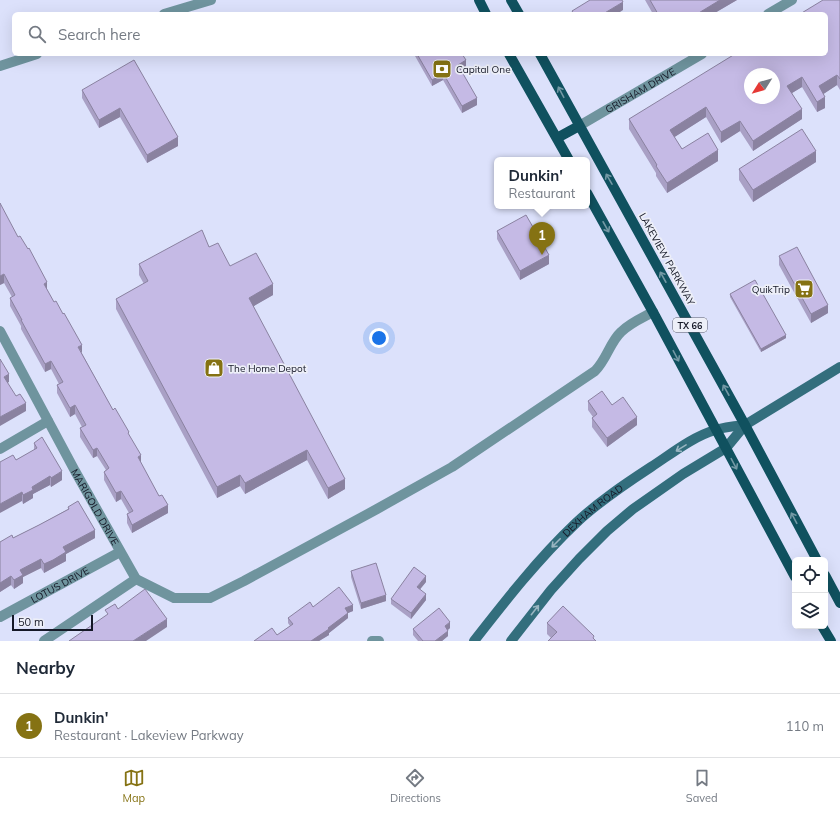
<!DOCTYPE html>
<html lang="en">
<head>
<meta charset="utf-8">
<style>
  :root { --surface:#fff; --page:#f6f6f7; --text:#1f2937; --muted:#747a83; --line:#e0e1e3; --accent:#857213 }
  body { margin:0; font-family:Mulish,sans-serif; background:var(--page); color:var(--text) }
  .controls { position:absolute; right:12px; bottom:12px; display:grid; overflow:hidden; border-radius:6px; box-shadow:0 4px 16px #0002 }
  .controls button { width:36px; height:36px; display:grid; place-items:center; padding:0; border:0; border-bottom:1px solid var(--line); background:var(--surface); color:var(--text); font:20px sans-serif }
  .compass { position:absolute; left:744px; top:68px; width:36px; height:36px; border-radius:50%; background:var(--surface); box-shadow:0 4px 16px #0002; rotate:233deg }
  .scale { position:absolute; left:12px; bottom:10px; width:81px; box-sizing:border-box; padding-left:4px; border:2px solid #151827; border-top:0; font-size:11px; line-height:14px; white-space:nowrap; color:#151827; -webkit-text-stroke:3px #edeff8; paint-order:stroke }
  .you { position:absolute; left:379px; top:338px; width:14px; height:14px; margin:-10px; border:3px solid #fff; border-radius:50%; background:#1a73e8; box-shadow:0 0 0 6px #1a73e833 }
  .badge { display:grid; place-items:center; width:26px; height:26px; border-radius:50%; background:var(--accent); color:#fff; font-size:13px; font-weight:700 }
  .pin { position:absolute; translate:-50% -33px; filter:drop-shadow(0 1px 2px #0008) }
  .pin::after { content:''; position:absolute; top:21px; width:14px; height:12px; background:inherit; clip-path:polygon(0 0,100% 0,50% 100%) }
  .popup { position:absolute; left:494px; top:157px; width:96px; height:52px; box-sizing:border-box; display:grid; place-content:center; border-radius:6px; background:var(--surface); filter:drop-shadow(0 1px 3px #0005); font-size:13px; white-space:nowrap; color:var(--muted) }
  .popup b { font-size:15px; color:var(--text) }
  .popup::after { content:''; position:absolute; left:50%; top:100%; margin-left:-8px; border:8px solid transparent; border-top-color:var(--surface) }
  .list { margin:0; padding:0; list-style:none }
  h2 { display:flex; justify-content:space-between; align-items:center; height:52px; margin:0; padding:0 16px; font-size:17px }
  h2 small { font-size:13px; font-weight:400; color:var(--muted) }
  .list li { display:grid; grid-template-columns:26px 1fr auto; gap:12px; align-items:center; box-sizing:border-box; height:64px; padding:0 16px; border-top:1px solid var(--line) }
  .list b { display:block; font-size:15px; white-space:nowrap }
  .list p { margin:0; font-size:13px; white-space:nowrap; color:var(--muted) }
  .list em { font-size:13px; font-style:normal; color:var(--muted) }
  .icon { flex:none; width:22px; height:22px; fill:none; stroke:currentColor; stroke-width:2; stroke-linecap:round; stroke-linejoin:round }
  .map { position:relative; flex:none; width:840px; height:641px; overflow:hidden }
  .search { position:absolute; background:var(--surface); box-shadow:0 4px 16px #0002; left:12px; right:12px; top:12px; height:44px; display:flex; align-items:center; gap:10px; box-sizing:border-box; padding:0 14px; border-radius:6px; color:var(--muted); font-size:15px }
  .sheet { height:116px; background:var(--surface) }
  nav { display:flex; justify-content:space-around; align-items:center; box-sizing:border-box; height:56px; border-top:1px solid var(--line); background:var(--surface); font-size:11px; color:var(--muted) }
  nav a { display:grid; justify-items:center; gap:2px }
  nav .on { color:var(--accent) }
  .map>svg:first-child { display:block }
</style>
</head>
<body>
<div class="map">
<svg width="840" height="641" viewBox="0 0 840 641">
  <rect width="100%" height="100%" fill="#dce1fb"/>
  <g fill="none" stroke-linecap="round" stroke-linejoin="round">
    <g stroke="#6f949e" stroke-width="10">
      <path d="M164,14L211,0"/>
      <path d="M768,14L792,0"/>
      <path d="M0,66L37,54"/>
      <path id="s1" d="M579,126L702,54"/>
      <path id="s2" d="M0,331L75,471L136,579L174,598H210L244,581L377,509L452,467L595,371C607,359 610,342 621,332C630,323 642,318 653,312"/>
      <path d="M0,449L48,421"/>
      <path id="s3" d="M0,617L120,552"/>
      <path d="M44,641L136,579"/>
      <path d="M372,641H379"/>
    </g>
    <g stroke="#336e7d" stroke-width="10">
      <path id="s4" d="M474,641C506,600 538,559 576,523C598,502 625,484 651,467C671,454 692,437 715,430C724,427 735,426 745,425"/>
      <path d="M511,641L551,590L579,559L607,531L633,509L683,474L726,448L745,425L840,367"/>
    </g>
    <path stroke="#10515f" stroke-width="10" d="M479,0L486,14
      M511,0L519,14
      M509,54L569,160
      M540,54L745,425L817,560
      M557,138L579,126
      M587,193L653,312L795,577
      M825,575L840,603
      M822,626L831,641"/>
  </g>
  <path fill="#a9a0c5" d="M645,0H737L713,14H653Z
    M840,0V90L837,85L823,94L825,108L817,112L802,87L792,93L802,119L753,151L740,131L721,143L706,117L674,137L682,149L718,161L667,193L656,176V173L629,129V119Z
    M415,54H462L466,67L461,70L477,105L462,113L443,80L432,86L415,56Z
    M82,90L178,137V146L147,163L120,117L99,128L82,98Z
    M816,162L753,202L739,180V169Z
    M497,231L549,264L520,280L497,239Z
    M18,237L113,410L129,435L141,463L168,513L132,533L127,523V514L129,513L121,499L116,502L104,480V472L106,470L97,456L93,458L80,437V428L82,427L75,414L70,417L57,393V385L59,384L51,369L45,372L21,329V326L10,306V298L12,297L4,283L0,285Z
    M209,247L230,266L273,295L253,306L345,489L328,499L307,460L245,494L240,486L217,498L116,309V299L144,284L139,275V264Z
    M779,256L828,313L811,323L779,265Z
    M730,294L786,338L761,352L730,297Z
    M588,401L612,405L637,425L607,447L592,427V418L593,417L588,410Z
    M34,443L62,480L51,487L50,485L33,494V498L23,504L22,501L16,460L34,450Z
    M68,507L95,538L66,554V561L53,568L44,573L41,568L23,577V583L14,589L11,585L0,592V542L13,538L39,525L68,509Z
    M351,571L386,601L361,609L351,577Z
    M426,582L420,589L426,600L411,619L391,604V599Z
    M313,607L353,611L348,613V618L329,633V635L319,641H254L277,635L290,626L288,623V618Z
    M547,623L594,636L551,638L547,634Z
    M450,628L448,630V636L442,641H418L413,635V629Z"/>
  <path fill="#8a82a0" d="M720,0H737L713,14H697Z
    M623,2V10L617,14H603Z
    M466,60V67L458,71V65Z
    M443,73V80L432,86V80Z
    M837,75V85L819,97V86Z
    M802,77V87L787,96V86Z
    M825,97V108L817,112V102Z
    M477,98V105L462,113V106Z
    M706,107V117L670,140V130Z
    M120,108V117L99,128V120Z
    M802,109V119L753,151V141Z
    M740,121V131L721,143V132Z
    M178,137V146L147,163V155Z
    M718,150V161L667,193V183Z
    M816,151V162L753,202V190Z
    M549,255V264L520,280V271Z
    M4,274V283L0,285V276Z
    M47,282V290L44,284Z
    M273,284V295L249,309V298Z
    M828,305V313L811,323V314Z
    M786,335V338L761,352V349Z
    M82,345V353L78,347Z
    M51,361V369L45,372V364Z
    M9,374V382L4,385V377Z
    M26,403V411L0,426V417Z
    M75,405V414L70,417V408Z
    M637,417V425L607,447V438Z
    M97,448V456L93,458V450Z
    M307,450V460L245,494V483Z
    M141,455V463L138,457Z
    M62,471V480L51,487V478Z
    M240,475V486L217,498V487Z
    M50,476V485L33,494V498L23,504V495L32,487Z
    M345,479V489L328,499V488Z
    M121,491V499L116,502V493Z
    M22,492V501L0,513V504Z
    M168,505V513L132,533V525Z
    M95,530V538L66,554V561L53,568L44,573V564L63,547Z
    M41,559V568L23,577V583L14,589V580L20,570Z
    M11,576V585L0,592V583Z
    M426,576V582L417,593V587Z
    M426,594V600L411,619V613Z
    M386,595V601L361,609V603Z
    M353,605V611L348,613V618L329,633V635L319,641H311L328,628L345,608Z
    M167,619V627L146,641H133Z
    M450,622V628L445,632V626Z
    M448,631V636L442,641H435Z"/>
  <path fill="#c5bae5" stroke="#8a82a0" fill-rule="evenodd" d="M590,0H622L623,2L603,14H574L572,11Z
    M650,0H720L697,14H658Z
    M823,0H840V79L837,75L819,86L825,97L817,102L802,77L787,86L802,109L753,141L740,121L721,132L706,107L670,130L682,149L708,133L718,150L667,183L656,166L657,165L629,119L735,54H826V14H800ZM750,74H774V98H750Z
    M417,54H462L466,60L458,65L477,98L462,106L443,73L432,80Z
    M134,60L178,137L147,155L120,108L99,120L82,90Z
    M802,129L816,151L753,190L739,169Z
    M0,203L18,237L20,236L28,249L29,248L47,282L44,284L54,302L56,301L63,314L64,313L82,345L78,347L113,410L115,408L129,432L128,433L141,455L138,457L159,496L162,495L168,505L132,525L127,514L133,511L121,491L116,493L104,472L109,468L97,448L93,450L80,428L86,425L75,405L70,408L57,385L63,382L51,361L45,364L21,320H22L10,298L15,295L4,274L0,276Z
    M526,215L549,255L520,271L497,231Z
    M202,230L209,247L218,243L230,266L256,253L273,284L249,298L345,479L328,488L307,450L245,483L240,475L217,487L116,299L148,281L139,264Z
    M797,247L828,305L811,314L779,256Z
    M755,280L786,335L761,349L730,294Z
    M0,359L9,374L4,377L16,396L20,394L26,403L0,417Z
    M602,391L612,405L623,397L637,417L607,438L592,418L597,414L588,401Z
    M42,437L62,471L51,478L50,476L32,487L33,490L23,495L22,492L0,504V462L13,455L16,460L37,448L34,443Z
    M78,501L95,530L63,547L66,552L53,560L44,564L41,559L20,570L23,575L14,580L11,576L0,583V542L12,535L13,538L39,525L69,509L68,507Z
    M376,563L386,595L361,603L351,571Z
    M414,567L426,576L417,587L426,594L411,613L391,599Z
    M339,587L353,605L345,608L348,613L328,628L329,629L311,641H254L272,628L277,635L293,624L288,618L310,602L313,607Z
    M145,589L167,619L133,641H69L108,614L105,610L115,604L118,609Z
    M563,606L594,636L593,638L596,641H548L557,632L547,623Z
    M439,608L450,622L445,626L448,631L435,641H423L413,629Z"/>
  <defs><path id="oneway-shaft" d="M-6 0H5M1.5-3L5.5 0L1.5 3" fill="none" stroke-width="1.6" stroke-linecap="round" stroke-linejoin="round"/></defs>
  <g stroke="#7398a4">
    <use href="#oneway-shaft" transform="translate(561 92) rotate(-118)"/>
    <use href="#oneway-shaft" transform="translate(609 179) rotate(-120)"/>
    <use href="#oneway-shaft" transform="translate(606 227) rotate(61)"/>
    <use href="#oneway-shaft" transform="translate(663 277) rotate(-119)"/>
    <use href="#oneway-shaft" transform="translate(676 356) rotate(62)"/>
    <use href="#oneway-shaft" transform="translate(726 390) rotate(-119)"/>
    <use href="#oneway-shaft" transform="translate(734 464) rotate(62)"/>
    <use href="#oneway-shaft" transform="translate(794 518) rotate(-118)"/>
  </g>
  <g stroke="#99b5c1">
    <use href="#oneway-shaft" transform="translate(681 448) rotate(148)"/>
    <use href="#oneway-shaft" transform="translate(556 543) rotate(135)"/>
    <use href="#oneway-shaft" transform="translate(535 610) rotate(-52)"/>
  </g>
  <defs>
    <g id="bank-square" transform="scale(1)"><rect x="-9" y="-9" width="18" height="18" rx="4" fill="#857213" stroke="#edeff8"/><path d="M-6-4H6V4H-6ZM0-2.3a2.3 2.3 0 1 0 0 4.6a2.3 2.3 0 1 0 0-4.6Z" fill="#fff"/></g>
    <g id="supermarket-square" transform="scale(1)"><rect x="-9" y="-9" width="18" height="18" rx="4" fill="#857213" stroke="#edeff8"/><path d="M-6-5.5h2.5l.6 2H6L4.5 2H-2.5L-4.4-4H-6ZM-1.5 3.2a1.3 1.3 0 1 0 .1 0ZM3 3.2a1.3 1.3 0 1 0 .1 0Z" fill="#fff"/></g>
    <g id="shop-square" transform="scale(1)"><rect x="-9" y="-9" width="18" height="18" rx="4" fill="#857213" stroke="#edeff8"/><path d="M-5-2.5h2.3a2.7 3.5 0 0 1 5.4 0H5L5.5 6h-11ZM-1.5-2.5h3a1.5 2.3 0 0 0-3 0Z" fill="#fff"/></g>
  </defs>
  <g fill-rule="evenodd">
    <use href="#bank-square" x="442" y="69"/>
    <use href="#supermarket-square" x="804" y="289"/>
    <use href="#shop-square" x="214" y="368"/>
  </g>
  <g text-anchor="middle" dominant-baseline="central" stroke-width="3.5" stroke-linejoin="round" paint-order="stroke">
    <rect fill="#edeff8" stroke="#565866" stroke-width="1" x="673" y="318" width="34" height="14" rx="3"/>
    <g font-size="9" font-weight="bold" fill="#151827">
      <text x="690" y="325">TX 66</text>
    </g>
    <g font-size="10" fill="#151827" stroke="#edeff8" text-anchor="start">
      <text x="456" y="69">Capital One</text>
      <text x="790" y="289" text-anchor="end">QuikTrip</text>
      <text x="228" y="368">The Home Depot</text>
    </g>
    <g font-size="10" fill="#151827" stroke="#edeff8">
      <text stroke="none"><textPath href="#s1" startOffset="71">GRISHAM DRIVE</textPath></text>
      <text transform="translate(667 259) rotate(61)">LAKEVIEW PARKWAY</text>
      <text stroke="none"><textPath href="#s2" startOffset="200">MARIGOLD DRIVE</textPath></text>
      <text stroke="none"><textPath href="#s4" startOffset="177">DEXHAM ROAD</textPath></text>
      <text stroke="none"><textPath href="#s3" startOffset="68">LOTUS DRIVE</textPath></text>
    </g>
  </g>
</svg>
<div class="controls">
<button><svg class="icon" aria-label="locate" viewBox="0 0 24 24"><circle cx="12" cy="12" r="6"/><path d="M12 2v4M12 18v4M2 12h4M18 12h4"/></svg></button>
<button><svg class="icon" aria-label="layers" viewBox="0 0 24 24"><path d="M12 4l9 5-9 5-9-5zM3 14l9 5 9-5"/></svg></button>
</div>
<svg class="compass" viewBox="-18 -18 36 36"><path d="M0-13l5 13h-10z" fill="#e53935"/><path d="M0 13l5-13h-10z" fill="#747a83"/></svg>
<div class="scale">50 m</div>
<div class="you"></div>
<div class="pin badge" style="left:542px;top:255px">1</div>
<div class="popup"><b>Dunkin'</b>Restaurant</div>
<div class="search"><svg class="icon" aria-label="search" viewBox="0 0 24 24"><circle cx="10" cy="10" r="6"/><path d="M15 15l6 6"/></svg>Search here</div>
</div>
<section class="sheet">
<h2>Nearby<small></small></h2>
<ul class="list">
<li><span class="badge">1</span><div><b>Dunkin'</b><p>Restaurant · Lakeview Parkway</p></div><em>110 m</em></li>
</ul>
</section>
<nav>
<a class="on"><svg class="icon" aria-label="map" viewBox="0 0 24 24"><path d="M3 6l6-2 6 2 6-2v14l-6 2-6-2-6 2zM9 4v14M15 6v14"/></svg>Map</a>
<a><svg class="icon" aria-label="directions" viewBox="0 0 24 24"><path d="M12 3l9 9-9 9-9-9zM9 14v-3h6M13 9l2 2-2 2"/></svg>Directions</a>
<a><svg class="icon" aria-label="saved" viewBox="0 0 24 24"><path d="M7 4h10v16l-5-4-5 4z"/></svg>Saved</a>
</nav>
</body>
</html>
